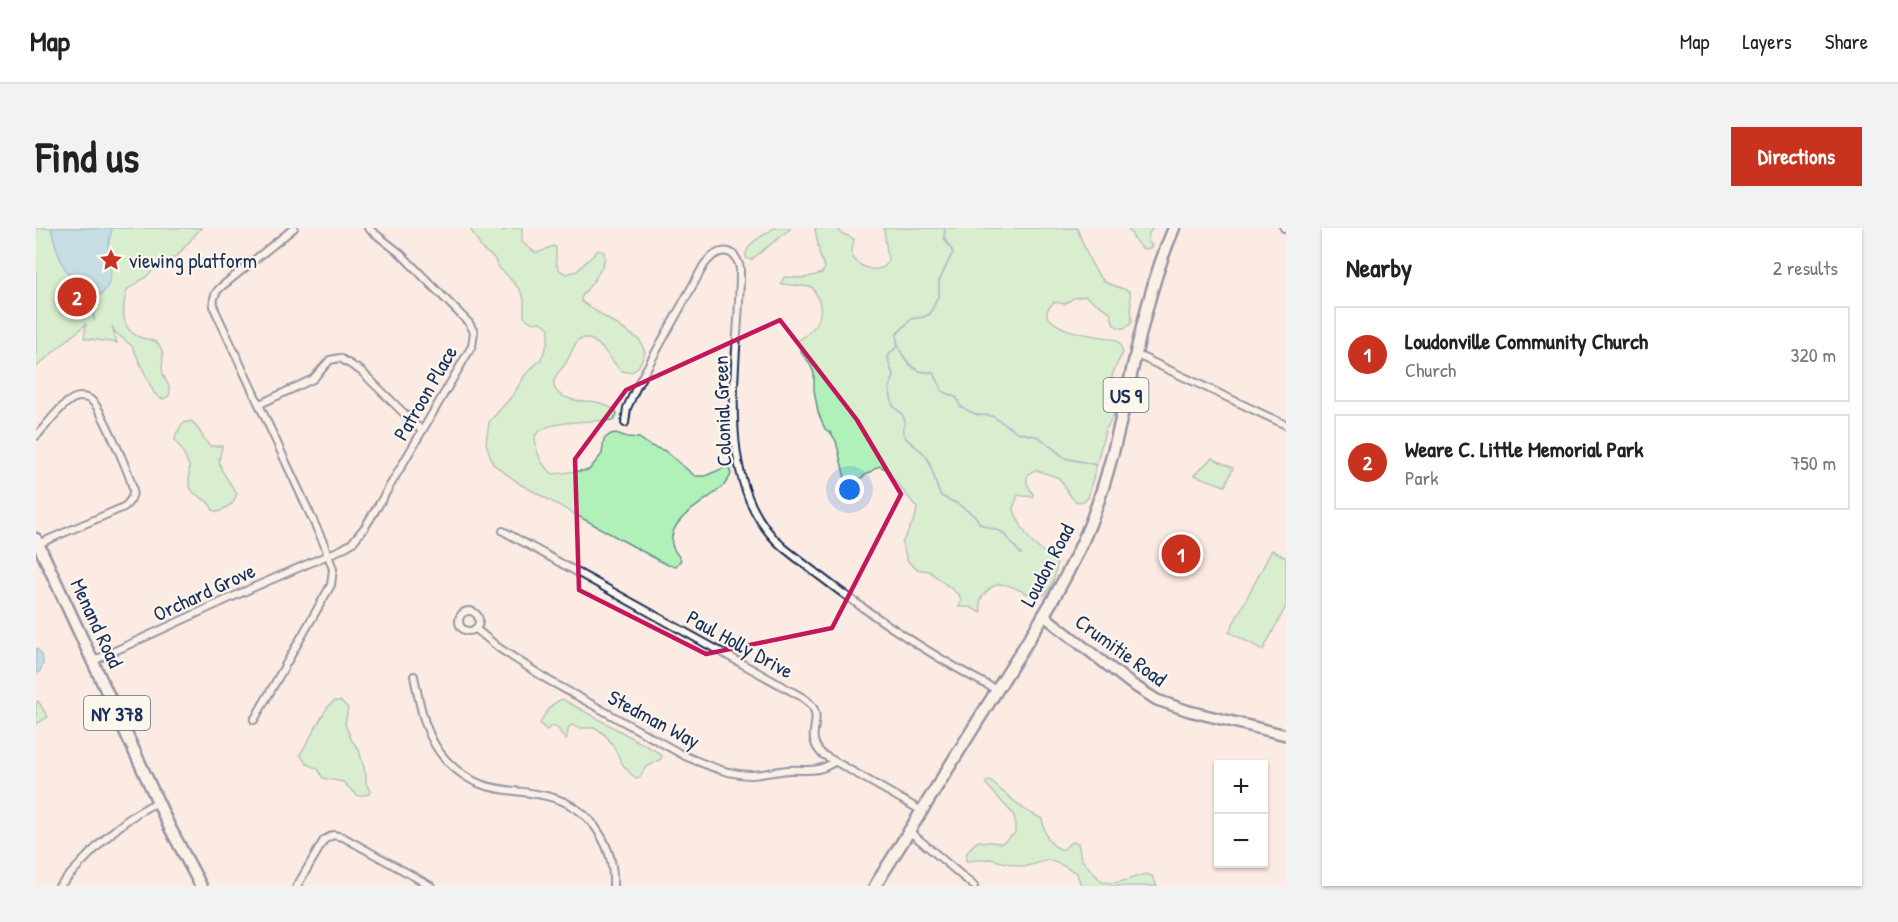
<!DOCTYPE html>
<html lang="en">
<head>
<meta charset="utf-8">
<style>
  :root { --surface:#fff; --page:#f2f2f2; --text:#222; --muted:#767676; --line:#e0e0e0; --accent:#c8321e }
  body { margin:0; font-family:"Patrick Hand",sans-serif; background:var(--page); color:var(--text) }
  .controls { position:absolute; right:18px; bottom:18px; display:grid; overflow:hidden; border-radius:0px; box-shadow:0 2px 4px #0004 }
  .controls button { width:54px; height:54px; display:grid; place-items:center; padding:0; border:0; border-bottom:2px solid var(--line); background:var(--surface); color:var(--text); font:30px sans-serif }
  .you { position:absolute; left:814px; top:262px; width:21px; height:21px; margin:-15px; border:4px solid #fff; border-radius:50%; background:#1a73e8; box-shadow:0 0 0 9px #1a73e833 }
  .badge { display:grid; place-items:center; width:39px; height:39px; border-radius:50%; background:var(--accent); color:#fff; font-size:20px; font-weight:700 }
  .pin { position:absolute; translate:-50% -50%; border:3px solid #fff; box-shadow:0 2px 6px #0006 }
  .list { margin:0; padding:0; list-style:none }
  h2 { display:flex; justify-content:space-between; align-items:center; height:78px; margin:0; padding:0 24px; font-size:26px }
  h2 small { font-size:20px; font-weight:400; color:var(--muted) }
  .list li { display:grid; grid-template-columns:39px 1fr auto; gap:18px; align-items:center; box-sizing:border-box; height:96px; margin:0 12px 12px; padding:0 12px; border:2px solid var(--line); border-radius:0px }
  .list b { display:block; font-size:22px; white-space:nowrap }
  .list p { margin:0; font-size:20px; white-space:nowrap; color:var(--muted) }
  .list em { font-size:20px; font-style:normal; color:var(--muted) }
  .map { position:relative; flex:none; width:1250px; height:658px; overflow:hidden; border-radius:0px }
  header { display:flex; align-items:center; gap:36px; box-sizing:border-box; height:84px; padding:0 30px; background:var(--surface); border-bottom:2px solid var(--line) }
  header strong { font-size:28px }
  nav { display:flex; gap:33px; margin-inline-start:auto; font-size:21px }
  .intro { display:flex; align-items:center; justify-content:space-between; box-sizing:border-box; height:144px; padding:0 36px }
  h1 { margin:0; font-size:42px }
  .button { padding:15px 27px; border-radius:0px; background:var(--accent); color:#fff; font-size:21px; font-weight:700 }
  main { display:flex; gap:36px; padding:0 36px }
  aside { flex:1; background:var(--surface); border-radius:0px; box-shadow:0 2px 4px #0004 }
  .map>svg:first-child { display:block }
</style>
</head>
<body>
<header>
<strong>Map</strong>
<nav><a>Map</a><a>Layers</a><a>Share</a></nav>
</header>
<div class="intro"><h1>Find us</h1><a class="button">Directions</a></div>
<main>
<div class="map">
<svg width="1250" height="658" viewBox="0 0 1250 658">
  <rect width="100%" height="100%" fill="#fbebe2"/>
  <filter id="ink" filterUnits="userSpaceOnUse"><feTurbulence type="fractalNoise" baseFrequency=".0167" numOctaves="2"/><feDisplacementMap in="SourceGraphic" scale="12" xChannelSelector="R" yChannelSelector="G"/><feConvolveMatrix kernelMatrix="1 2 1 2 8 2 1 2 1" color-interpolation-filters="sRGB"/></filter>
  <g filter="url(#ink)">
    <path fill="#b0f1b9" stroke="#66908c" stroke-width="1.5" d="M0,0H165L140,29L125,35L110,49L91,62C87,77 83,99 101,108C106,111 114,111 120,114C133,127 123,132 127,146C129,154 136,158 133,168L127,171L123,170L118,165L96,118L79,104L76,98L81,115L48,110L50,96L0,139Z
      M434,0H463L468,3L473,0H486V14C505,31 499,24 518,18L520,20C520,31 518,42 530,46L541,43L562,22L568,24C572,39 553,57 545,70L546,74L604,112L609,125C603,138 600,149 584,142C574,131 560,105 543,111C535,120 534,132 526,140C514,153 514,165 534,171C545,175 556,171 567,176C571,177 576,181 580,183L581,187L578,192C559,194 509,191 499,208C500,224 504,237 517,246L553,242L566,226L568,211L575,206L580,205L591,209L603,210L615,218L629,223L659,248H669L690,239L693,240L695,246C687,270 631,284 636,316C637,323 642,326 645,332L640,338L632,337L622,332L484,256L457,236L450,215L453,194L477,167L489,147L505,131L512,114L513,100L505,94L497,95L488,89V71L484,62L469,45L464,41L458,30L446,21Z
      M738,0H755L715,32L710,30C708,15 728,8 738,0Z
      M779,0H802L805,5L818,11C818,17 815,21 816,26C818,39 846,49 852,33L848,0H1041C1047,15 1057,47 1071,55C1079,59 1086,59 1094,64L1096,94C1091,101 1085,102 1078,97L1074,84L1049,68L1038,70L1029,76L1018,74L1011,82V88C1028,108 1057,105 1080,112L1084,116L1087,125C1072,150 1072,159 1078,186L1069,203L1052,270C1036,283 1032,260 1023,250L1000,242C986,246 990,256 997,266L996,269L982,267L977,280C983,294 990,310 1002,320C1009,326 1016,326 1021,334C1020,347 1016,362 1005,369C982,368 965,339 944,372L945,385L934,379H923L925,372L923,367L893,343L880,341L871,332L866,315L879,290L881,280L850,241L843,238L822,252H811L809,250L800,213L795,205L789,201L782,184L778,162V145L773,134L766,126L762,113C784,99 792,82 776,59L745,56L748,49L769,50L786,45L789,40L784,28Z
      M1092,0H1117L1113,5L1112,14L1116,17L1114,20L1107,21L1100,14Z
      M155,193C163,198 166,211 174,218H186L183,233L186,243L201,266L197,275L183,284L177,282L172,274L158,265L153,258V238L146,222L139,212L140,206L147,195Z
      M1176,230L1197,240L1189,258L1158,247Z
      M1236,322L1250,330V378L1227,422L1193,404Z
      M526,471L620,523L626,528L625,531L609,540L604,549L600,550C578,535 584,515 560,500H542L536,497L533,499L530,512C524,507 525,499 515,498L511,502L504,496C508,486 516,475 526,471Z
      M2,473L12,489L0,496V474Z
      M298,473H305L312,480L309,496L315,511L323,522L330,547V555L334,563L333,566L322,568L307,554L287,550L282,541L271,536L264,527L291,480Z
      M954,553L989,582L1006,591C1009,605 1011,617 1027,622L1035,614L1042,615L1045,631L1066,654C1085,657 1093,650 1110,646L1116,648L1121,658H1045L1041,645L1024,636L1012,632L988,639L954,631L930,633C928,624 936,618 942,613L966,615L979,605V591L977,586L950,556V554Z"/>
    <path fill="#85cde6" stroke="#5b8eb0" stroke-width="1.5" d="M15,0H76C75,7 71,17 72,24C75,41 78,52 66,66L55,70C48,68 45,64 41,58C25,38 21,25 15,0Z
      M0,420C10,428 9,439 0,447Z"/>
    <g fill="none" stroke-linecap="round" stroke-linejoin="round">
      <path stroke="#5b8eb0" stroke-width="2" d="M909,0L908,10L917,24L903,53V66L894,86L887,89L875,91L861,106C859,119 872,139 884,143C889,145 893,143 898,145L906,163L921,170L924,178L933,183L942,187L956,188L981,204L1003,209L1029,230L1061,237
        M57,69L58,93
        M862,117L852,128C853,135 854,142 858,148L853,160L857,178C863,184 868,185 869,195C860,211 882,217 890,228C898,240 898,256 905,268L922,276L940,289L944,296L966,304L985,326"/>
      <g stroke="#1b2f5e" stroke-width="10">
        <path id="street" d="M1248,0L1250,1
          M1099,126L1250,197
          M224,176L277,151L294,132L304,130L325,143L386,203
          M589,195L591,180L601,158L668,37C680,21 698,16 704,40C705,128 672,255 748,320C815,374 885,423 961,462
          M0,208C11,198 29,169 44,169C49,169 54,170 57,174C65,181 97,252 97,263C97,270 93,275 88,279L2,316
          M467,303L766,469C796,489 764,503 786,526L886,583
          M423 393a10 10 0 1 1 20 0a10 10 0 1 1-20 0Z
          M440,401L463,420L512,452L649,528C671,537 692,547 716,547C729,546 741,543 753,542C772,541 781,545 798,534
          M57,433L216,360L306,321L316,315L329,299L342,278L436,118L438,104L433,95L365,26L332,0
          M378,448C384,478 389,510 411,533C447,571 479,557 521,571C558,584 579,621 577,658
          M218,492L295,357L297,341L288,316L179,82C176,73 178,65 185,59L258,0
          M873,603L938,658
          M23,658C53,628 82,591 122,574
          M261,658L288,612L297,607L307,609L395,658"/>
      </g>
      <g stroke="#1b2f5e" stroke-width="14">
        <path id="secondary" d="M1007,387L1094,455L1121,472L1153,483L1250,507"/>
      </g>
      <g stroke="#1b2f5e" stroke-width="15">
        <path id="primary" d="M0,311L133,598L165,658
          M839,658C882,590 924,522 966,454C998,403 1032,352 1054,296C1092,200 1097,95 1138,0"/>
      </g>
      <use href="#street" stroke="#fbf7ec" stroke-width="6"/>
      <use href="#secondary" stroke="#fbf7ec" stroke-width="9"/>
      <use href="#primary" stroke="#fbf7ec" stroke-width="10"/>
    </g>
  </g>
  <path d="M0 0H1250V658H0ZM744,92L821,192L865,266L796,400L670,426L543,362L539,231L590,162Z" fill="#fbebe2" fill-opacity=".55" fill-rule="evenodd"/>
  <path fill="none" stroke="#c2185b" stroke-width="4.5" stroke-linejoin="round" d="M744,92L821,192L865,266L796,400L670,426L543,362L539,231L590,162Z"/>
  <defs>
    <g id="sight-bare" transform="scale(1.8)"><path d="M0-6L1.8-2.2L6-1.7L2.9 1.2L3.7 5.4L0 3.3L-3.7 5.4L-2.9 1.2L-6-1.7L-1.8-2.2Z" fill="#c8321e" stroke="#fbf7ec" stroke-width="2.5" paint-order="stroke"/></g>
  </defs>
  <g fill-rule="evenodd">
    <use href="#sight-bare" x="75" y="32"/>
  </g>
  <g text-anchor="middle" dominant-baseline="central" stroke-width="4.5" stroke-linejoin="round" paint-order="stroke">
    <g fill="#fbf7ec" stroke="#5e6b89" stroke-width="1.5">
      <rect x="1067.5" y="150" width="45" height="34" rx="4.5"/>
      <rect x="48" y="468" width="66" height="34" rx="4.5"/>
    </g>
    <g font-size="20" font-weight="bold" fill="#1b2f5e">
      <text x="1090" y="167">US 9</text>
      <text x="81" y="485">NY 378</text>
    </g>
    <g font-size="21" fill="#1b2f5e" stroke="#fbf7ec" text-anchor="start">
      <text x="93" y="32">viewing platform</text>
    </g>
    <g font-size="21" fill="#1b2f5e" stroke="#fbf7ec">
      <text transform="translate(389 165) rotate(-60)">Patroon Place</text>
      <text transform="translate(686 183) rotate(-92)">Colonial Green</text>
      <text transform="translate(1011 337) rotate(-62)">Loudon Road</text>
      <text transform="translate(168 364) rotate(-25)">Orchard Grove</text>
      <text transform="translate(61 395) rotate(65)">Menand Road</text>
      <text transform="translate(704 416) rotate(29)">Paul Holly Drive</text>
      <text transform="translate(1085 422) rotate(36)">Crumitie Road</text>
      <text transform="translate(618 491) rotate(28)">Stedman Way</text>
    </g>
  </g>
</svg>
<div class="controls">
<button>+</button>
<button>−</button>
</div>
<div class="you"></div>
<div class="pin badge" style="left:1145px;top:326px">1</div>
<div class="pin badge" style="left:41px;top:69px">2</div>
</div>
<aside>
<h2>Nearby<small>2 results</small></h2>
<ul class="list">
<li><span class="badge">1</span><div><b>Loudonville Community Church</b><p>Church</p></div><em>320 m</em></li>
<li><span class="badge">2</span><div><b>Weare C. Little Memorial Park</b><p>Park</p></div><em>750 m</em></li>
</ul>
</aside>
</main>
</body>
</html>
